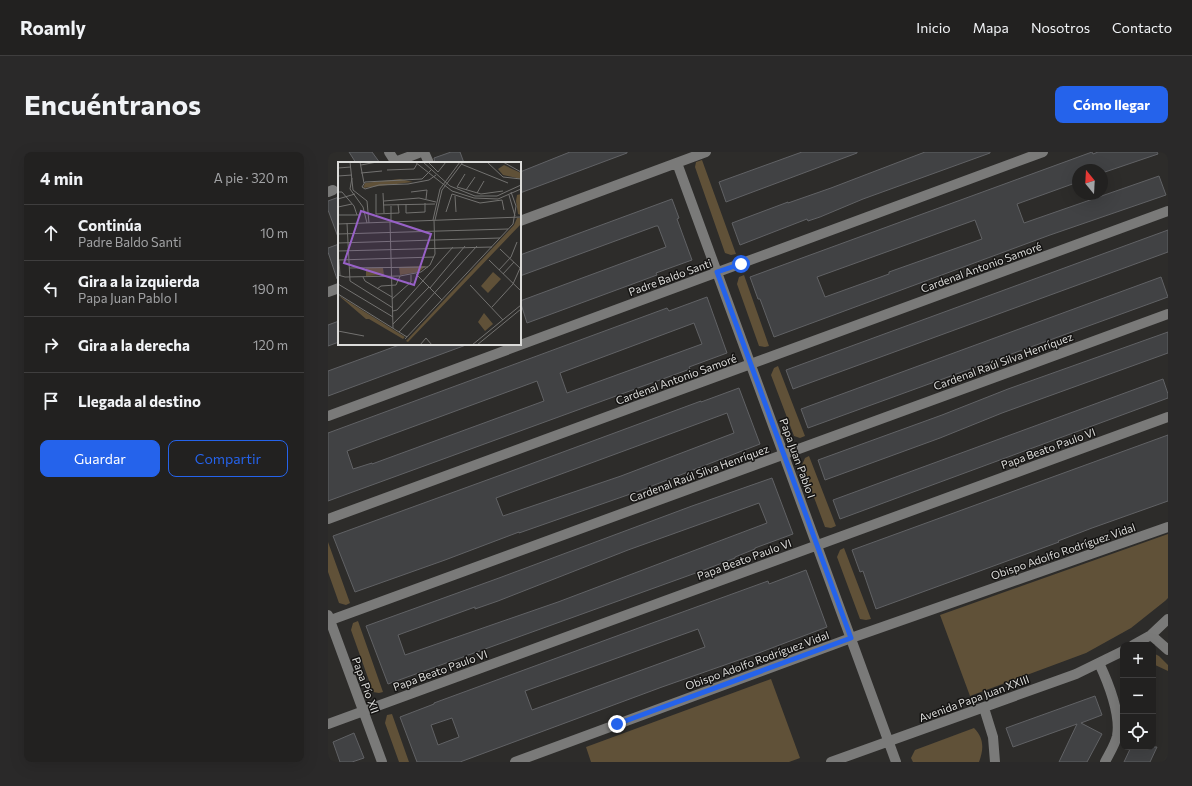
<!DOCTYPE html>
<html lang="es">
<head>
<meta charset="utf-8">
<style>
  :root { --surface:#222120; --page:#2a2929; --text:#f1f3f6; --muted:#a2a3a5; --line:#3f3e3e; --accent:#2563eb }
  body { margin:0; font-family:Commissioner,sans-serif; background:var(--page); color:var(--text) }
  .controls { position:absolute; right:12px; bottom:12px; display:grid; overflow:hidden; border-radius:8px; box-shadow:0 4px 16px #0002 }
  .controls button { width:36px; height:36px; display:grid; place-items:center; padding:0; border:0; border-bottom:1px solid var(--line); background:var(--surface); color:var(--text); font:20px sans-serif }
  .compass { position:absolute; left:744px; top:12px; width:36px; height:36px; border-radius:50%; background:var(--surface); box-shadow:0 4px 16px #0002; rotate:342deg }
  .stop { position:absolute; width:12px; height:12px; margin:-9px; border:3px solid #2563eb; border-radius:50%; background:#fff }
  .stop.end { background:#2563eb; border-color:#fff; box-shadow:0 1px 4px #0008 }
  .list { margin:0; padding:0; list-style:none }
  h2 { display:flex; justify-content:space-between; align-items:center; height:52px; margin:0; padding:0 16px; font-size:17px }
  h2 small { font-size:13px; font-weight:400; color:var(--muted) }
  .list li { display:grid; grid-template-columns:26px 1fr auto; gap:12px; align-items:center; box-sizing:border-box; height:56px; padding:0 16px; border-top:1px solid var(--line) }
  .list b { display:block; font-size:15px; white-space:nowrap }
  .list p { margin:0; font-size:13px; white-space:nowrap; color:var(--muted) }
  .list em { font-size:13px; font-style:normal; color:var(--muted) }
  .actions { display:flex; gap:8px; padding:12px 16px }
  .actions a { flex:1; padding:9px 0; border:1px solid var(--accent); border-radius:8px; text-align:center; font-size:14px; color:var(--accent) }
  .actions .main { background:var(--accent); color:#fff }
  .icon { flex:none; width:22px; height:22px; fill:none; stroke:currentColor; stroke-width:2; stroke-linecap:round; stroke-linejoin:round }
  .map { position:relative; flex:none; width:840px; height:610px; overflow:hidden; border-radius:8px }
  header { display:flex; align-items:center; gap:24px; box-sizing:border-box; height:56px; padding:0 20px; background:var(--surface); border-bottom:1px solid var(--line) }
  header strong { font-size:19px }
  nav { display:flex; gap:22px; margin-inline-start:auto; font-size:14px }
  .intro { display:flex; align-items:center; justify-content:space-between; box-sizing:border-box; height:96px; padding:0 24px }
  h1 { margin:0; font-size:28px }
  .button { padding:10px 18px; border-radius:8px; background:var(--accent); color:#fff; font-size:14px; font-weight:700 }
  main { display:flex; gap:24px; padding:0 24px }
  aside { flex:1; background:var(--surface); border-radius:8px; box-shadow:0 4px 16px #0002 }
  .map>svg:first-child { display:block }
</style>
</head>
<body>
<header>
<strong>Roamly</strong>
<nav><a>Inicio</a><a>Mapa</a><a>Nosotros</a><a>Contacto</a></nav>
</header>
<div class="intro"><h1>Encuéntranos</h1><a class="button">Cómo llegar</a></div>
<main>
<aside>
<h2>4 min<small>A pie · 320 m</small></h2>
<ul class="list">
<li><svg class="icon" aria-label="ahead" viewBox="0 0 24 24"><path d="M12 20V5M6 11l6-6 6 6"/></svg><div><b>Continúa</b><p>Padre Baldo Santi</p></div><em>10 m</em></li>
<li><svg class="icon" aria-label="left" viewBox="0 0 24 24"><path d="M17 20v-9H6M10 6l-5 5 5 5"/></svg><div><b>Gira a la izquierda</b><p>Papa Juan Pablo I</p></div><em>190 m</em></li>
<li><svg class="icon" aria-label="right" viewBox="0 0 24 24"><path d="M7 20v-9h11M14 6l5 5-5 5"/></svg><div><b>Gira a la derecha</b></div><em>120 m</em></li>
<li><svg class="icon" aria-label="arrive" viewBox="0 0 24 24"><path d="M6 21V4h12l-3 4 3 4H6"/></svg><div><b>Llegada al destino</b></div></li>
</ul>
<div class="actions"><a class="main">Guardar</a><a>Compartir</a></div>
</aside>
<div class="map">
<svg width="840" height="610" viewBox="0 0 840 610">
  <rect width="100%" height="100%" fill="#2d2c2a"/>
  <path fill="#605138" d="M374,8L408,102L403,103L397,101L367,15L368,10Z
    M416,123L441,194L437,195L431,194L409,132L411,125Z
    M450,214L477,284L472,286L466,284L443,223L446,216Z
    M481,304L508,374L503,376L497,375L474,313L477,306Z
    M840,382V446L837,449L803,476L758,501L642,544L612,463Z
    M0,390L22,451L18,453L11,451L0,420Z
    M516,396L543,467L538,468L532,467L509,405L512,398Z
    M30,469L55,540L51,541L45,540L23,478L25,471Z
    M825,501L831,504L840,513V519L825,512Z
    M443,527L472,606L461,610H263L258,595Z
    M64,562L81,610H71L57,571L59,563Z
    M646,576C656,586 656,597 651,610H585L583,606L587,598Z"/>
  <path fill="#414244" stroke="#616265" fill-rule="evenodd" d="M21,0H44L52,11H28Z
    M123,0H132L136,11H107L106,6Z
    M242,0H299V1L192,41V20Z
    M474,0H529V1L398,50L391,30Z
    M597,0H662V1L535,47L492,65L480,69L479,67L412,93L404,71L460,50V51L503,36Z
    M764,0L765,2L770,0H829L830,2L774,21V18H750V30L689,52L696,71L831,24L838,43L722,83L446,185L432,147H430L422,125ZM647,68L654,87L561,120V122L497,145L489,125Z
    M11,45V85H10L0,58V49Z
    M344,47L351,66L349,67L364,108L328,121L329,123L199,171L192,149L338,95L330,74H328L192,124V103Z
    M840,78V100L465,237L458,218Z
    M11,92V126L9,127L0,100V96Z
    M833,125L840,145L480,276L473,257Z
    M379,145L399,201L361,215L362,217L310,236L0,349V281L339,156L341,159ZM366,171L374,192L239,241L232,221ZM209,229L216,249L44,312V311L25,317L19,299Z
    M11,169V190L0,194V173Z
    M840,180V201L674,261L612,286L497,328L490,308L614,263L680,237Z
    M74,192H138V193L0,244V219Z
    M835,227L840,242V246L512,367L505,348Z
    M411,236L432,292L311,339L191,381V380L117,408L27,440L5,384L170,324L373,249V250ZM399,261L406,281L293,324L175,364L168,346Z
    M840,283V349L764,376L730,389L731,390L548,457L535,419L532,420L524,398Z
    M444,326L465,382L427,396V397L407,405V406L376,418L60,532L38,474L171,426L364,354ZM431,351L439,371L230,450L77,503L70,483L147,455V457L170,449L300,398Z
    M478,418L499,475L428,502L334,535L132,610H89L72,565L106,552V551L316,474L440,429L441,432ZM370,477L377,495L204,558L197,539ZM124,566L131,585L110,593L103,573Z
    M767,544L774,563L753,571L774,582L759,610H731L749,572L685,595L678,576Z
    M26,581L36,606L24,610H12L5,590Z
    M803,595H829L822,610H796Z"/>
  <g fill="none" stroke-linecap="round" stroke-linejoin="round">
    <path stroke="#7a7a79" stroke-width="10" d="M61,0L68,11
      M96,0L101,11
      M67,10L93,0
      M349,11L568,610
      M0,40L5,38
      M192,69L378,0
      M0,140L11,136
      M0,264L715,0
      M0,367L840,59
      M0,463L54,610
      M0,469L840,162
      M823,483L840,498
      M805,493L823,483L840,467
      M771,511C780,530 793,563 789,584C787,593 781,602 777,610
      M656,556L665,585L667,610
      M0,572L840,265
      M187,610L523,486L840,375
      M503,610L748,522L795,499"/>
  </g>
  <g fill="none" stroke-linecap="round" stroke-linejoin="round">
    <path stroke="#2563eb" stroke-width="5" d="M289,572L523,486L389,120L413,112"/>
  </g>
  <g text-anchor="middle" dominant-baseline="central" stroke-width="3" stroke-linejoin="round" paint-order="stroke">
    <g font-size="11" fill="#dcdcda" stroke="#151413">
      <text transform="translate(653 115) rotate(-20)">Cardenal Antonio Samoré</text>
      <text transform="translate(342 125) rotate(-20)">Padre Baldo Santi</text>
      <text transform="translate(675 209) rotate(-20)">Cardenal Raúl Silva Henríquez</text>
      <text transform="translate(348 227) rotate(-20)">Cardenal Antonio Samoré</text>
      <text transform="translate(720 296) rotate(-20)">Papa Beato Paulo VI</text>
      <text transform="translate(470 306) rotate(70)">Papa Juan Pablo I</text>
      <text transform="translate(371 321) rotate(-20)">Cardenal Raúl Silva Henríquez</text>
      <text transform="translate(735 399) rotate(-19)">Obispo Adolfo Rodríguez Vidal</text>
      <text transform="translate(416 407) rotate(-20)">Papa Beato Paulo VI</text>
      <text transform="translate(429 508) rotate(-20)">Obispo Adolfo Rodríguez Vidal</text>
      <text transform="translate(112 518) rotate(-20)">Papa Beato Paulo VI</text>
      <text transform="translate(38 533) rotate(70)">Papa Pío XII</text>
      <text transform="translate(646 546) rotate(-20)">Avenida Papa Juan XXIII</text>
    </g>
  </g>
  <g transform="translate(10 10)">
    <rect width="183" height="183" fill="#2d2c2a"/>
    <path d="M166,3L183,11V17L165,13L160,7ZM62,17L75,20L25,26L27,21ZM183,32V53L180,52L178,39L179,33ZM179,56H183V62L70,180L68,179L176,63ZM88,104L81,110L62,113L61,105ZM28,106H45L46,113L28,114ZM155,110L163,117L150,131L143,124ZM0,133L67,175L65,177L31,157H28ZM146,151L155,162L147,169L140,160Z" fill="#605138"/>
    <path fill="none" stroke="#737270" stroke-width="1" d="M12,0L15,28L29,39L31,61M22,0L26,21M77,0L114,29L136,36L160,37L183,27M85,0L112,24L137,34H159L183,23M90,0L100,10L108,0M149,0L165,15L183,17M165,0L183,10M123,2L170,21M23,3L39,0M0,6L13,5M49,8L76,7L79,2M93,8L84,17L27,20L24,25L27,27L41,23L70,22L91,18L98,13M23,11L44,9M127,12L119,25L143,32L165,29M0,14L14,13M14,16L12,27L25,45L29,61M128,28L137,15M0,30H4L16,44L19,53M73,30L89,28L88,37M45,31L46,51M139,31L146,19M38,32V52L61,51L60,42M171,33L177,54M117,34L118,50M0,37L17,32M46,39L81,36L98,40M68,42V51L87,50V41M45,43L97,42M53,44V60M0,45L14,42M108,50L114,32L142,41L164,38L166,48M0,53H22M95,58L102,27L122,0M97,58L104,28L125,0M52,60L55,166M9,61L12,119L55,146M0,62L183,55M0,72L170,67M0,81L162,76M162,87L183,107M0,89L154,85M0,98L96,95M1,98L2,114M151,98L183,129M11,106L90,105M161,108L173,95L179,80M78,112L104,138M165,112L176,100M0,113L7,115L62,114L83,110L92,103L97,92L96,58M25,115L27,119L54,135M0,122L55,155M132,123L165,158M92,126L127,84M39,127L43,124L58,123L62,114M0,132L69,175M54,137L73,120V113M154,145L175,122L183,104M55,149L59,148L115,85M55,162L91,125M0,169L26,174M61,170L139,84M67,177L175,62L178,44L173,30M82,183L88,176L94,183M134,183L183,143M139,183L183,147"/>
    <path fill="#9861c7" fill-opacity="0.15" stroke="#9861c7" stroke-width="2" d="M23,49L93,72L76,123L6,101Z"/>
    <rect width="183" height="183" fill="none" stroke="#dcdcda" stroke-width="2"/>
  </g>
</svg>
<div class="controls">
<button>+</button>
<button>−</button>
<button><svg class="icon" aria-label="locate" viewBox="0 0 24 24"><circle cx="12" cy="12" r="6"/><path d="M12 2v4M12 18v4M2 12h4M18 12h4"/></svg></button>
</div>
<svg class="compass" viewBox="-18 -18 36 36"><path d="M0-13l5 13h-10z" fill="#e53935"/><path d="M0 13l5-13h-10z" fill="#a2a3a5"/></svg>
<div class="stop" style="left:413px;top:112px"></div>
<div class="stop end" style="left:289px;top:572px"></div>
</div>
</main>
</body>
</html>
